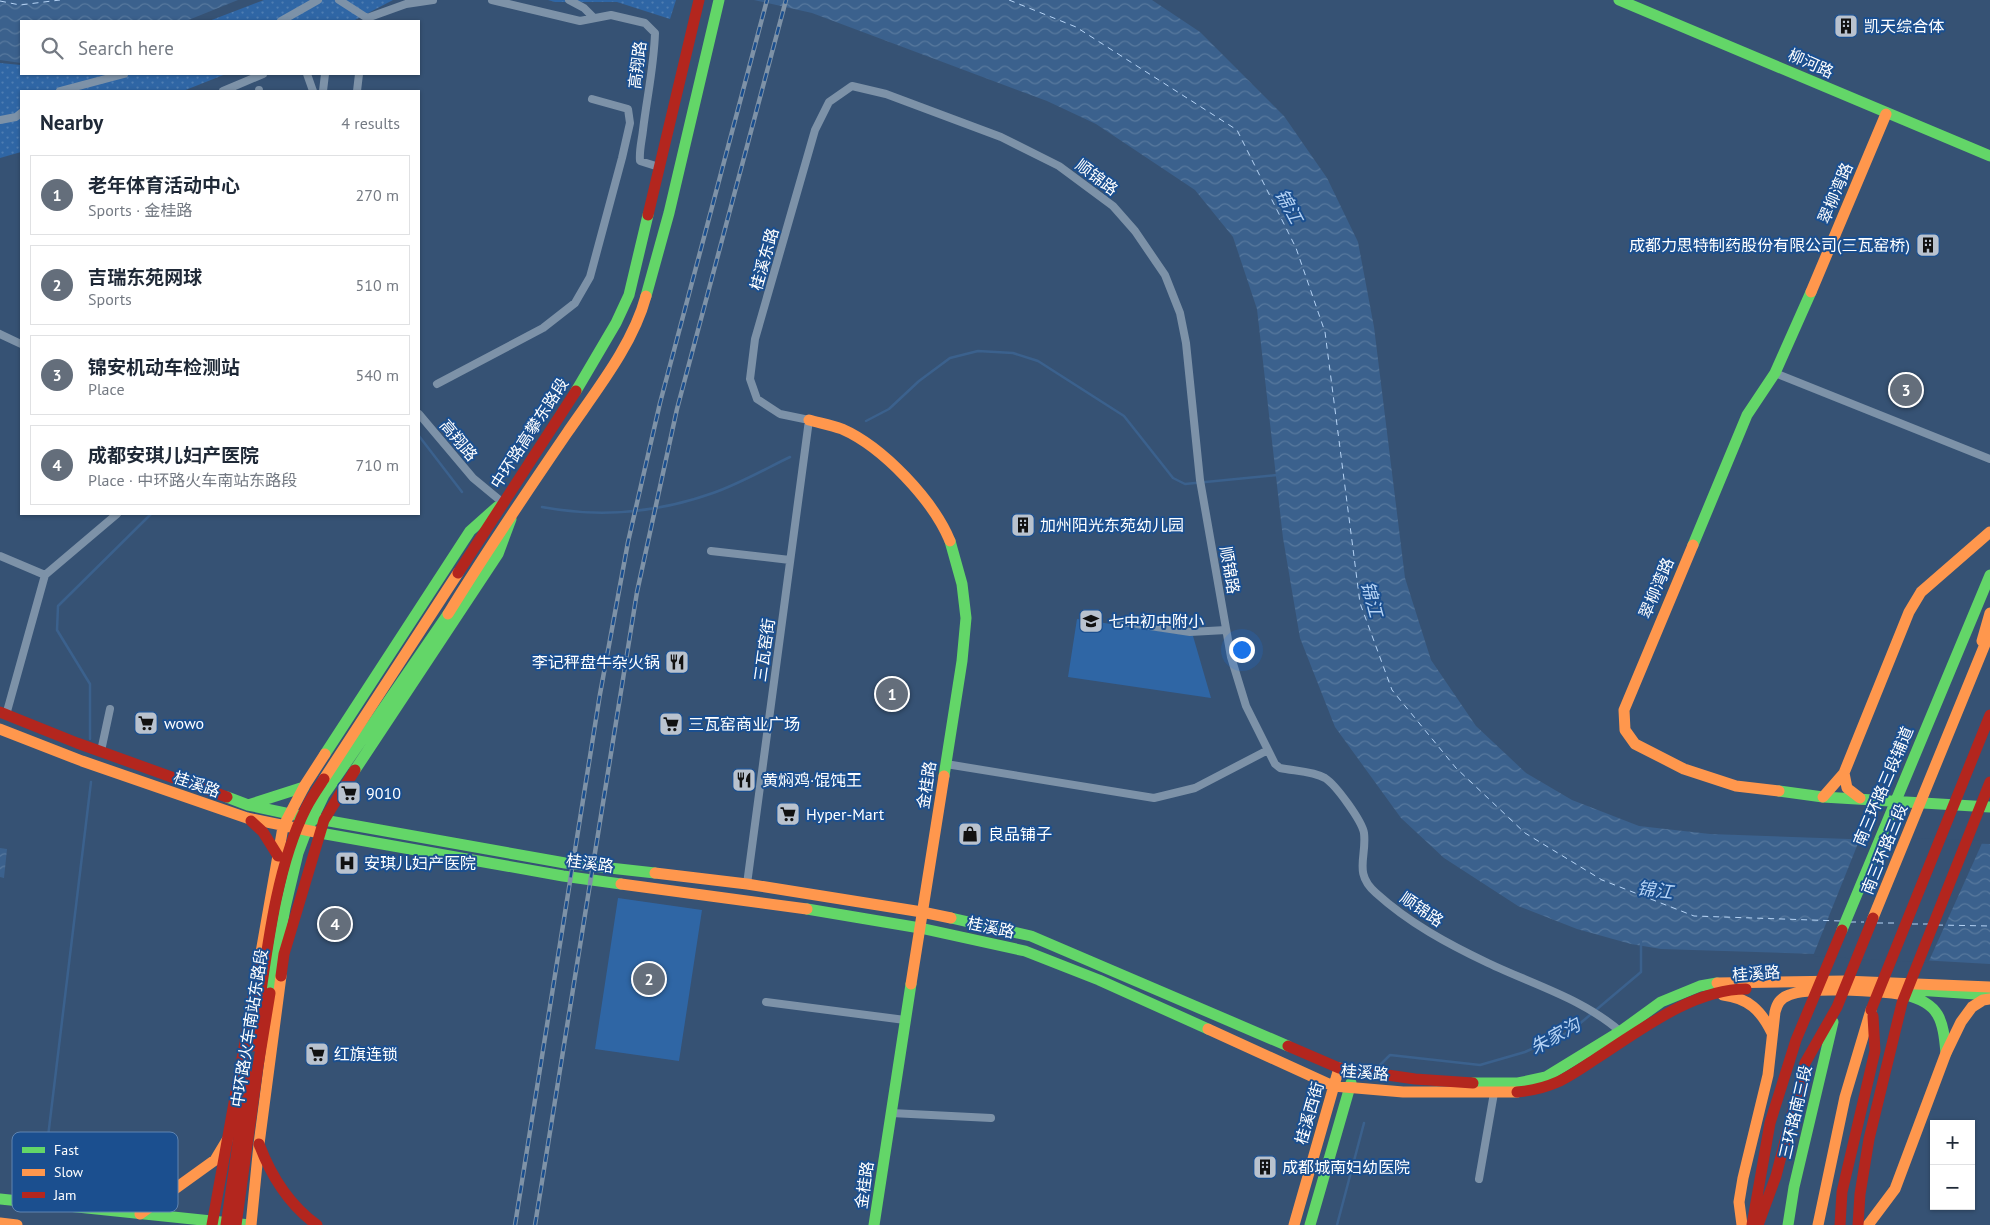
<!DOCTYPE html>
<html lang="en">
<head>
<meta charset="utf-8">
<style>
  :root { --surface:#fff; --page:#f2f2f3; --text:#1f2937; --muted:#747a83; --line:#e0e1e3; --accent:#646e7b }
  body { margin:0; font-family:"PT Sans","Noto Sans SC",sans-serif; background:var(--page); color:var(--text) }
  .controls { position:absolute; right:15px; bottom:15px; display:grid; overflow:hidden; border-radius:0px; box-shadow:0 1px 4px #0004 }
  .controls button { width:45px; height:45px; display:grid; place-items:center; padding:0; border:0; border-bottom:1px solid var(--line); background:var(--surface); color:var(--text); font:25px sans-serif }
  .you { position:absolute; left:1241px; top:649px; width:18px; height:18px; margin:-12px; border:4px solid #fff; border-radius:50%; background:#1a73e8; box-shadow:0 0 0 8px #1a73e833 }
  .badge { display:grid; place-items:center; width:32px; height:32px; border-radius:50%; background:var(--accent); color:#fff; font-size:16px; font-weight:700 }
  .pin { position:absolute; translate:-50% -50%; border:2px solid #fff; box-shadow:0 1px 5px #0006 }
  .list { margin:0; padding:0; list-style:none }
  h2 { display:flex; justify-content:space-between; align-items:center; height:65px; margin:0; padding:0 20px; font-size:21px }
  h2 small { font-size:16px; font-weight:400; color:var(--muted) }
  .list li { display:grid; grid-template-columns:32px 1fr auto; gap:15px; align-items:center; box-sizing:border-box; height:80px; margin:0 10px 10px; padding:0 10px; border:1px solid var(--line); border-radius:0px }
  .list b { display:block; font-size:19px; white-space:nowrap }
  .list p { margin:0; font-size:16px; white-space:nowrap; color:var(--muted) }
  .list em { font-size:16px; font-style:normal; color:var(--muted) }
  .icon { flex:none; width:28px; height:28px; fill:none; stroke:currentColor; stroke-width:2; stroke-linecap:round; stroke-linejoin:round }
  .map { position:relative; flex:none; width:1990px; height:1225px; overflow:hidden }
  .search { position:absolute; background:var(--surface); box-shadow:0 1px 4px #0004; left:20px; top:20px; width:400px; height:55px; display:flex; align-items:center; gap:12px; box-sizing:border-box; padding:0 18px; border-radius:0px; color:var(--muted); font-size:19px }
  .panel { position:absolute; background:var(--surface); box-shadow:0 1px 4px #0004; left:20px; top:90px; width:400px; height:425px; border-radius:0px }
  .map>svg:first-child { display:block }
</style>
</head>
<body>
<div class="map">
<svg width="1990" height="1225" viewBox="0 0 1990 1225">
  <defs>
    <pattern id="park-dots" width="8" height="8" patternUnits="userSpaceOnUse" patternTransform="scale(1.25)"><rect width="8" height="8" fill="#2f66a5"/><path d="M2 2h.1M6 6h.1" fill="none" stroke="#4e7db2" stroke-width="1.8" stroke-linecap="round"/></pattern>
    <pattern id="water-waves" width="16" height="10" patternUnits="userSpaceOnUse" patternTransform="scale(1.25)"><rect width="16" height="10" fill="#3b618d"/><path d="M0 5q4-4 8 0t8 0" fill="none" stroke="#58799e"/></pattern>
  </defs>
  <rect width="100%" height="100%" fill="#365274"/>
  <path fill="url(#park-dots)" d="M264,0H393L353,21H209Z
    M548,0H676L670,19L617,2H555Z
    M0,63L21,65V74H226L183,91H21V152L0,158Z"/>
  <path fill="#2f66a5" d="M1077,619L1193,636L1211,698L1068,677Z
    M618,898L702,910L679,1061L595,1049Z"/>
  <path fill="url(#water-waves)" d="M0,0H238L186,21H21V63L0,60Z
    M754,0H1152L1200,32L1284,116L1327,178L1358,242L1374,327L1405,578L1431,660L1476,726L1526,773L1572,800L1639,826L1710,834L1990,844V964L1815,954L1661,949L1631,944L1577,929L1518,906L1444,858L1401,818L1335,727L1300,638L1283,538L1257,309L1233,237L1195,190L1096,124L1047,101L812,13Z
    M0,848L7,849L4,878L0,877Z"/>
  <path fill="#365274" d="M1861,836L1983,841L1928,963L1813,956Z"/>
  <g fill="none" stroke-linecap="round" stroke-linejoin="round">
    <path stroke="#3b618d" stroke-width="2.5" d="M866,421L889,409L919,381L950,358L978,351L1013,353L1038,361L1124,416L1173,478L1185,484L1277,475
      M419,436L462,492
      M542,507C601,518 657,513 713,493C739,484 765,469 790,457
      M90,739V684L57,630L58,606L151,514
      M1378,1067L1390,1055L1480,1065L1525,1052L1571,1031L1641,972V942
      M43,1178L91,782
      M1337,1225L1364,1123"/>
    <path stroke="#b5d3f5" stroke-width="1" stroke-dasharray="6 5" stroke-linecap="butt" d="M1009,0L1076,27L1237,130L1296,248L1325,332L1360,603L1392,690L1456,768L1525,833L1602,880L1694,916L1841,921
      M0,1L20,5L60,0
      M1850,922H1864
      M1877,923H1898
      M1912,924H1928
      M1937,925L1990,926"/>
    <path stroke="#7d92a8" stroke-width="8" d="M339,0L367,18
      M492,0L580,21L611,15L645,23L655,33C654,66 647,97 643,130C642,140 639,150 640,161L659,167
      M569,0L584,8L594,18
      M281,21L318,0
      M367,21V18L406,4L433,0
      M307,74L313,91
      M259,90V91
      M60,91L124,74
      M223,91L263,74
      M323,91L325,74
      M357,91L359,74
      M0,120L16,117L21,113
      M0,334L21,344
      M1775,373L1990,459
      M437,384L543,328L575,303L590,277L622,158L630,123L628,109L592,99
      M419,414L473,478L502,502
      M711,551L790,560
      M0,556L45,575L6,715
      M45,575L117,514
      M1117,621L1190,632L1226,630
      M101,751L110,709
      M946,764L1154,798L1195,788L1268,750
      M747,884L809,420L780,414L757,399L750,379L755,339L815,130L829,102L852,86L886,94L1001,137L1059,166L1113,206L1135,231L1165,275L1180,313L1186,343L1200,480L1231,657L1246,706L1275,764L1280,768C1294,771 1313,771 1325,778C1336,785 1362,821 1364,833C1367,857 1353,873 1376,893C1409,923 1448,944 1488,963C1534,985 1584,999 1622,1033
      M766,1002L905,1020
      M891,1113L991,1118
      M1479,1179L1494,1093"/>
    <path stroke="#63d668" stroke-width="11" d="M1619,0L1990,156
      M646,296L669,213L719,0
      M576,391L616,323L629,295L648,215
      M1693,545L1747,415L1775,373L1811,292
      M325,754L470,531L497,507
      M355,770L498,554L511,519
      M944,776L962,661L966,618L962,584L950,541
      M1779,791L1823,797L1990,807
      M227,797L248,805L290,814L565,863L655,873
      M248,805L304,787
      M320,833L563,876L621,884
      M807,909L920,928L1025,951L1099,980L1208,1029
      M951,918L1031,936L1288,1046
      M1842,930L1990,575
      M1917,990L1990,995
      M270,993L285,908L298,853L304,837L324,795L448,614
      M1905,995C1940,1003 1943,1020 1946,1053
      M1473,1083H1518L1546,1077L1621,1031L1661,1002L1700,986L1717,983
      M0,1199L250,1225
      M874,1225L911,984
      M1310,1225L1351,1083
      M1788,1225L1794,1187L1833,1022"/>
    <path stroke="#ff974d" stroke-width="11" d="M1811,292L1886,114
      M809,420C820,423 832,425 842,429C883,447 933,500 950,541
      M1693,545L1624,710L1625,730L1635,744L1684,769L1736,786L1779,791
      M448,614C486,552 526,493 567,433C595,392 633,345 646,296
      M1982,641L1990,613
      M0,729L82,761L247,818L320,833
      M1844,773L1847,788L1860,798
      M324,779L458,573
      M1823,797L1844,773L1909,612L1921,592L1990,532
      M655,873L747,884L922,912L951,918
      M621,884L807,909
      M1873,918L1990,632
      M259,964L283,827L305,785L325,754
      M1717,983L1844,981L1990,987
      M911,984L944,776
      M1723,995C1748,998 1761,1010 1772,1033
      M1208,1029L1333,1086L1403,1092H1517
      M140,1214L215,1160L227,1140
      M0,1223L17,1225
      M251,1225L259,1144L281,976
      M1294,1225L1339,1068
      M1742,1225L1739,1202L1743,1178L1768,1075L1775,1012C1777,1004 1780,998 1789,995C1811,986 1880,991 1905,995
      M1818,1225L1845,1097L1871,1010
      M1868,1225L1895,1189L1946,1053L1961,1022L1972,1007L1983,1000L1990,999"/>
    <path stroke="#b3261e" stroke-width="11" d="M648,215L699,0
      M458,573L576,391
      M0,712L77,743L227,797
      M251,821L263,832L278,856
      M281,976L284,954L324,820L355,770
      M1871,1010L1990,715
      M253,1046C265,972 272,875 306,808C311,798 318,788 324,779
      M1288,1046L1339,1068L1415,1079L1473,1083
      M1517,1092C1552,1089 1567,1078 1594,1060C1638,1032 1692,989 1746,989
      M259,1144C271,1176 289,1205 317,1225
      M212,1225L259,964
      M226,1225L248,1076
      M236,1225L258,1066L270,993
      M1752,1225L1770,1123L1796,1040L1842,930
      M1758,1225L1776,1176L1805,1063L1837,1007L1873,918
      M1840,1225L1842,1192L1875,1051L1873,1016
      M1858,1225L1860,1194L1869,1139L1902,1003L1990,782"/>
    <g stroke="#7e92a7" stroke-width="4.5">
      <path id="rail" d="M515,1225L600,694L628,542L660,403L767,0
        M535,1225L637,592L677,409L786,0"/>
    </g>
    <use href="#rail" stroke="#1b4f8f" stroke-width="2.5" stroke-dasharray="8" stroke-linecap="butt"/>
  </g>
  <defs>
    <g id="building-square" transform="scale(1.25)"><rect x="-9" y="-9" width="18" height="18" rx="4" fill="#b9c2ce" stroke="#1b4f8f"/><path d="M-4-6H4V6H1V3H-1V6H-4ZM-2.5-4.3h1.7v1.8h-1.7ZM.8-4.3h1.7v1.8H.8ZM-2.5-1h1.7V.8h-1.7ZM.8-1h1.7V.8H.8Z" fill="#111"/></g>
    <g id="school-square" transform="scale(1.25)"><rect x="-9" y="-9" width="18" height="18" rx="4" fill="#b9c2ce" stroke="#1b4f8f"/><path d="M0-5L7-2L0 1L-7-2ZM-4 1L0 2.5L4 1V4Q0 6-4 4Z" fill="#111"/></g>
    <g id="restaurant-square" transform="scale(1.25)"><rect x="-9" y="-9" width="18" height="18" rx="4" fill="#b9c2ce" stroke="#1b4f8f"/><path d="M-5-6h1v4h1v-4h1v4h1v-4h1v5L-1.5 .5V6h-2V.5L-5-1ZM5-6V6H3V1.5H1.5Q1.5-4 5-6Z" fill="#111"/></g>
    <g id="supermarket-square" transform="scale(1.25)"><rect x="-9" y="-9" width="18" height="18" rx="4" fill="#b9c2ce" stroke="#1b4f8f"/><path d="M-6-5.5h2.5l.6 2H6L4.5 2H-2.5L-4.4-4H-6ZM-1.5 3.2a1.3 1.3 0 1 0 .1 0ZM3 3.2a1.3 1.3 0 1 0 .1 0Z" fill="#111"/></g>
    <g id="shop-square" transform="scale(1.25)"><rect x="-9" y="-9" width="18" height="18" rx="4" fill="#b9c2ce" stroke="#1b4f8f"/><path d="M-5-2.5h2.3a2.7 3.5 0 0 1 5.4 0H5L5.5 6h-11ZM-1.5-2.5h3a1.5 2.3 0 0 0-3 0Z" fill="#111"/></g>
    <g id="hospital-square" transform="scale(1.25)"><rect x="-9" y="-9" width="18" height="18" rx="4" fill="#b9c2ce" stroke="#1b4f8f"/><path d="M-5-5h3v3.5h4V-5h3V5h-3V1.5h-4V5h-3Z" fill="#111"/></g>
  </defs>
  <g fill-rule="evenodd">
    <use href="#building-square" x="1846" y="26"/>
    <use href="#building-square" x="1928" y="245"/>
    <use href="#building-square" x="1023" y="525"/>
    <use href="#school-square" x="1091" y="621"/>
    <use href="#restaurant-square" x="677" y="662"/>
    <use href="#supermarket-square" x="146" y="723"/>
    <use href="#supermarket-square" x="671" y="724"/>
    <use href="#restaurant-square" x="744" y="780"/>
    <use href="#supermarket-square" x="349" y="793"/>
    <use href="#supermarket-square" x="788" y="814"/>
    <use href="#shop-square" x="970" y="834"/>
    <use href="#hospital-square" x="347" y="863"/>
    <use href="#supermarket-square" x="317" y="1054"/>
    <use href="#building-square" x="1265" y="1167"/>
  </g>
  <g text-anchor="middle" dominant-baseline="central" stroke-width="4" stroke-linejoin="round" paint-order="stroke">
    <g font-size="16" fill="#fff" stroke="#1b4f8f" text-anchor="start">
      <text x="1864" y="26">凯天综合体</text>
      <text x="1910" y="245" text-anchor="end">成都力思特制药股份有限公司(三瓦窑桥)</text>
      <text x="1040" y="525">加州阳光东苑幼儿园</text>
      <text x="1108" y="621">七中初中附小</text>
      <text x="660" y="662" text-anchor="end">李记秤盘牛杂火锅</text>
      <text x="164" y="723">wowo</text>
      <text x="688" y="724">三瓦窑商业广场</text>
      <text x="762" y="780">黄焖鸡·馄饨王</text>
      <text x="366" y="793">9010</text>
      <text x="806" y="814">Hyper-Mart</text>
      <text x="988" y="834">良品铺子</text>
      <text x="364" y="863">安琪儿妇产医院</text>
      <text x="334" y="1054">红旗连锁</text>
      <text x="1282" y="1167">成都城南妇幼医院</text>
    </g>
    <g font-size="16" fill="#fff" stroke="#1b4f8f">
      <text transform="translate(1811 63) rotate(24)">柳河路</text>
      <text transform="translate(637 65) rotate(-83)">高翔路</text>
      <text transform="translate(1097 177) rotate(37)">顺锦路</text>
      <text transform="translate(1835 193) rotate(-67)">翠柳湾路</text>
      <text transform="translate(764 259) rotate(-74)">桂溪东路</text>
      <text transform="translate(529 433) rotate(-57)">中环路高攀东路段</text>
      <text transform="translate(459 440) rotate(50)">高翔路</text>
      <text transform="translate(1230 570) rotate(80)">顺锦路</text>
      <text transform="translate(1656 588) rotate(-67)">翠柳湾路</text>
      <text transform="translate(764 650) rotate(-82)">三瓦窑街</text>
      <text transform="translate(197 784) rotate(19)">桂溪路</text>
      <text transform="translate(926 785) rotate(-81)">金桂路</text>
      <text transform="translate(1883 786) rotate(-67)">南三环路三段辅道</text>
      <text transform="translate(1884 849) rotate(-68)">南三环路三段</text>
      <text transform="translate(590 863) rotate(8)">桂溪路</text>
      <text transform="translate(1422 909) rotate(34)">顺锦路</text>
      <text transform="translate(991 927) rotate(12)">桂溪路</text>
      <text transform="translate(1756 973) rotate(-4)">桂溪路</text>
      <text transform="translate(249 1028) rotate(-81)">中环路火车南站东路段</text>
      <text transform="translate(1365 1072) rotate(5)">桂溪路</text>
      <text transform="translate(1795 1112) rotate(-77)">三环路南三段</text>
      <text transform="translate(1309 1113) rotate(-74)">桂溪西街</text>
      <text transform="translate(864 1185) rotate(-82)">金桂路</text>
    </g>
    <g font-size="18" font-style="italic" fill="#b5d3f5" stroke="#1b4f8f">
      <text transform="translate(1289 206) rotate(62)">锦江</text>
      <text transform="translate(1372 599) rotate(75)">锦江</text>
      <text transform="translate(1655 890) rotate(7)">锦江</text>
      <text transform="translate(1555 1036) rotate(-29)">朱家沟</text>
    </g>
  </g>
  <rect x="12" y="1132" width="166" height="80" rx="8" fill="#1b4f8f" stroke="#5f84b1" stroke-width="1"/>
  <rect x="22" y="1147" width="23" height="6" fill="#63d668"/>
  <rect x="22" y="1169" width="23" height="7" fill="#ff974d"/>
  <rect x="22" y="1192" width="23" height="6" fill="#b3261e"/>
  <g font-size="14" fill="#fff">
    <text x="54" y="1155">Fast</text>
    <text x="54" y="1177">Slow</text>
    <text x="54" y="1200">Jam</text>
  </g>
</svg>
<div class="controls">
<button>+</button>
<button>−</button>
</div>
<div class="you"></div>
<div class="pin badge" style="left:892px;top:694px">1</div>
<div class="pin badge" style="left:649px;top:979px">2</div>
<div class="pin badge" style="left:1906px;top:390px">3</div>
<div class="pin badge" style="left:335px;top:924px">4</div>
<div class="search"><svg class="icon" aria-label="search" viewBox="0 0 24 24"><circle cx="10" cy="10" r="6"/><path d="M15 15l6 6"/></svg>Search here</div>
<section class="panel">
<h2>Nearby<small>4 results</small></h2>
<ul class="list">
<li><span class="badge">1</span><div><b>老年体育活动中心</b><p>Sports · 金桂路</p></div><em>270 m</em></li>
<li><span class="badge">2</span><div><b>吉瑞东苑网球</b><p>Sports</p></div><em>510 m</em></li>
<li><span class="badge">3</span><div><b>锦安机动车检测站</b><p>Place</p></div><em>540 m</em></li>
<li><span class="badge">4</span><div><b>成都安琪儿妇产医院</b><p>Place · 中环路火车南站东路段</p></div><em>710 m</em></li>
</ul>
</section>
</div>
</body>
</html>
